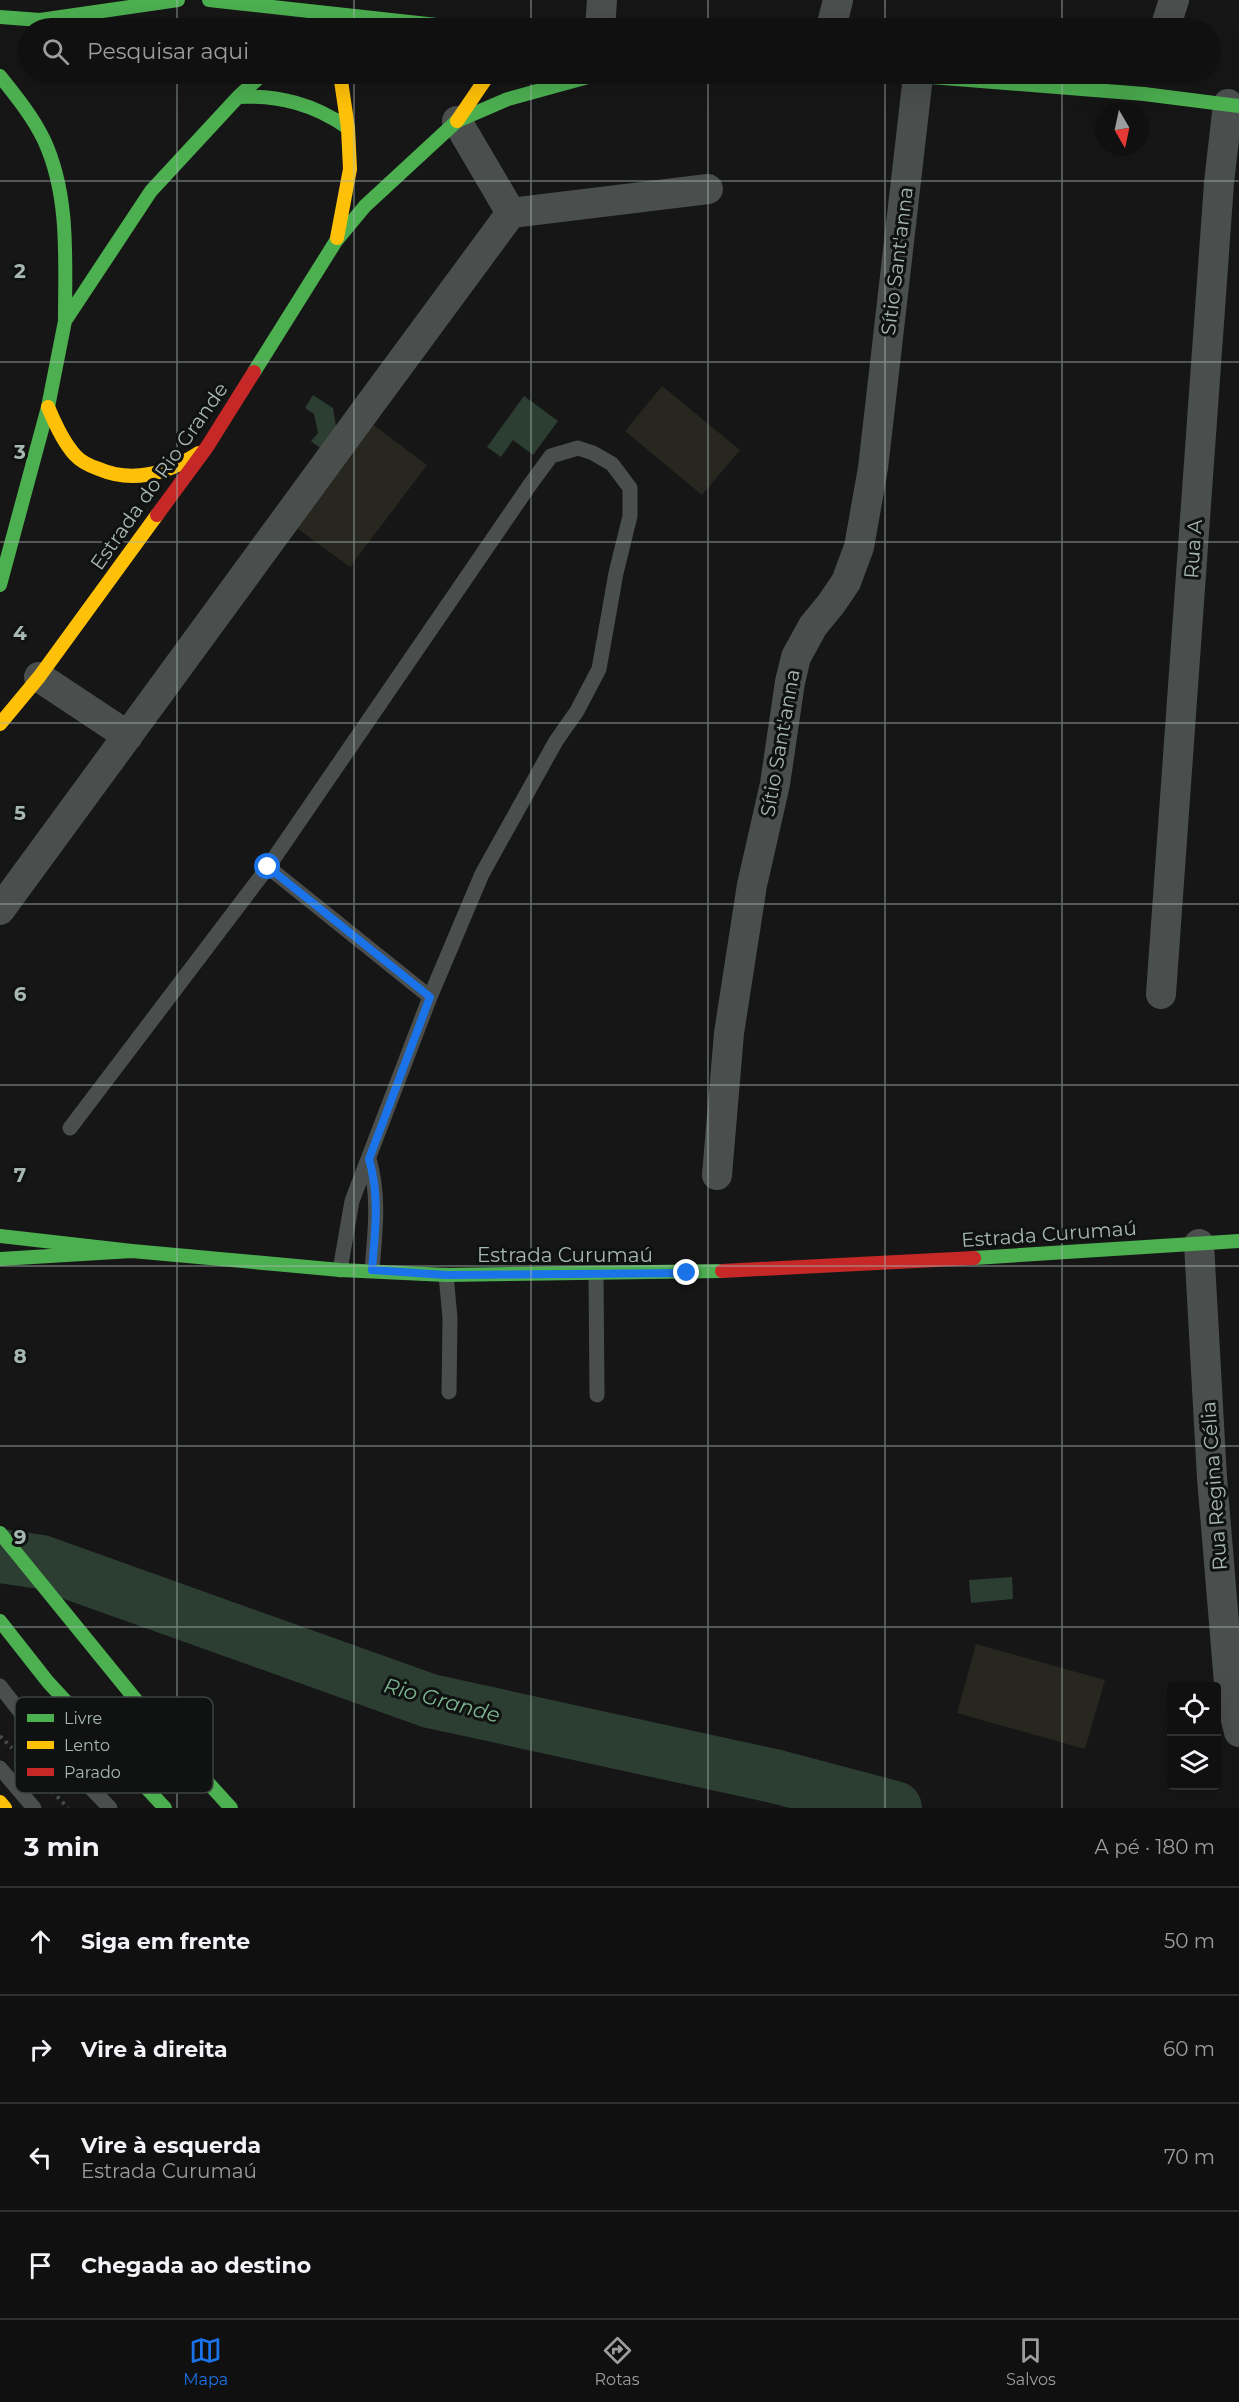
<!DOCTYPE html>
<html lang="pt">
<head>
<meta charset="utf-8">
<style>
  :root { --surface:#101010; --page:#191919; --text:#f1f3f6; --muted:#9c9d9f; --line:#303030; --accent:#1a73e8 }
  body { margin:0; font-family:Montserrat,sans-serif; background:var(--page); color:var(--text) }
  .controls { position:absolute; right:18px; bottom:18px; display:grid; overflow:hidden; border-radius:6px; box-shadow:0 6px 24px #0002 }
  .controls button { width:54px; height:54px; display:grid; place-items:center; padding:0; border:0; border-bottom:2px solid var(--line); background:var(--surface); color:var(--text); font:30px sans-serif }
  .compass { position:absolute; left:1095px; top:102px; width:54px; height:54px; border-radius:50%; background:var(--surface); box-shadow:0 6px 24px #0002; rotate:171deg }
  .stop { position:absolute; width:18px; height:18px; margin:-14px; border:4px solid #1a73e8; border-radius:50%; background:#fff }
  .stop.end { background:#1a73e8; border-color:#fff; box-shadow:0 2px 6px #0008 }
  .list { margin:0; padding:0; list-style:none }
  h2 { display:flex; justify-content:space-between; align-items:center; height:78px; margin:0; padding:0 24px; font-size:26px }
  h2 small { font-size:20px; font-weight:400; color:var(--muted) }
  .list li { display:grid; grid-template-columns:39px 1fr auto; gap:18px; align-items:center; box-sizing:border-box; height:108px; padding:0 24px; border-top:2px solid var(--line) }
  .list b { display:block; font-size:22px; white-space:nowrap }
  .list p { margin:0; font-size:20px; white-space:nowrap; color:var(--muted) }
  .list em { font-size:20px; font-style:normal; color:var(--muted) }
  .icon { flex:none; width:33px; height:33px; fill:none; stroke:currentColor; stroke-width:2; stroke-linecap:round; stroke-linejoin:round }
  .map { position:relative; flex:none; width:1239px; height:1808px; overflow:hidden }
  .search { position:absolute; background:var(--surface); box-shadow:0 6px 24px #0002; left:18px; right:18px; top:18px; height:66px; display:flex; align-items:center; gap:15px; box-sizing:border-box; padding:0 21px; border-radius:33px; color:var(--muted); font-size:22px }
  .sheet { height:510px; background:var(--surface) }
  nav { display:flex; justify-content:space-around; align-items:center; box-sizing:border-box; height:84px; border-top:2px solid var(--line); background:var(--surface); font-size:16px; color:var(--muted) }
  nav a { display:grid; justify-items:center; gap:3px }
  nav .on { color:var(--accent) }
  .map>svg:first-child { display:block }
</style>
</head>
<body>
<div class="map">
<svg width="1239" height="1808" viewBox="0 0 1239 1808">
  <rect width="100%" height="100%" fill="#161616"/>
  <path fill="#272720" d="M662,386L740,450L702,495L625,431Z
    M367,420L427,465L350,567L290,523Z
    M976,1644L1105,1680L1085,1749L957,1713Z"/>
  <path fill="#2c3d32" d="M313,395L333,408L337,432L324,451L311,441L318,433L314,414L305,408Z
    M524,396L558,421L533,455L513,440L501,457L487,447Z
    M1012,1577L1013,1599L971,1603L969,1580Z"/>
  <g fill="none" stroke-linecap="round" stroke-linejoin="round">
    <path stroke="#2c3d32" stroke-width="54" d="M0,1556L41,1562L430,1701L778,1777L895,1808"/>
    <path stroke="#464a48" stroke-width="4" stroke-dasharray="3 4.5" stroke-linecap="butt" d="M0,1736L12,1748
      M52,1791L68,1808"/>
    <path stroke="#4a4f4e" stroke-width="15" d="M268,867L430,997
      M70,1128L268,867L529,486L551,456L578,448L593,453L612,464L630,488V516L616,573L599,669L577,711L556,741L482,874L430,997L352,1201L340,1270
      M369,1159C380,1197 375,1232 372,1270
      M596,1274L597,1395
      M446,1275L450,1318L449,1392
      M0,1686L32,1727L110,1808
      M0,1768L34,1808"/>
    <path stroke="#4a4f4e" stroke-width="30" d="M600,28L602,0
      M831,28L838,0
      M1165,28L1174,0
      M457,121L511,213
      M39,677L128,736
      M0,910C172,678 339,444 511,213L708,189
      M1161,994L1219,183L1228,104
      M717,1175L729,1033L752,885L775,784L790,682L796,657L813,626L831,604L846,582L859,547L873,468L918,76
      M1199,1244L1212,1478L1230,1695L1239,1732"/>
    <path stroke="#4caf50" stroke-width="14" d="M209,0L464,28
      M0,17L40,20L178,0
      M893,74L1144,94L1239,106
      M0,76C16,96 33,117 44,140C70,196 65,261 65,321
      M238,97C279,95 314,104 348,128
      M254,372L336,241L365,206L457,121L508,99L599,74
      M0,585L48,407L65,321L151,191L238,97L263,74
      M0,1236L132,1251L340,1270L446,1275L722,1271
      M974,1258L1239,1241
      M0,1259L132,1251
      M0,1533L162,1732L231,1808
      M0,1621L48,1682L165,1808"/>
    <path stroke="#ffc107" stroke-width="14" d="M457,121L489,74
      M337,238L350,169L348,128L340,74
      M48,407C55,424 63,442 75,455C81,462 90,466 99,469C134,484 168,473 199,453
      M0,724L39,677L157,515
      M0,1802L5,1808"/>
    <path stroke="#c62828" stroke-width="14" d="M157,515L207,447L254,372
      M722,1271L974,1258"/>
  </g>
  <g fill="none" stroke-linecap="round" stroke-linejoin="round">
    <path stroke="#1a73e8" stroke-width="8" d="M268,867L430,997L369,1159C380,1197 375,1232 372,1270L446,1275L687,1273"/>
  </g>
  <path fill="none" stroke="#a7b8b1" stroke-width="1.5" stroke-opacity="0.55" d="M177,0V28M354,0V28M531,0V28M708,0V28M885,0V28M1062,0V28M177,74V1808M354,74V1808M531,74V1808M708,74V1808M885,74V1808M1062,74V1808M0,181H1239M0,362H1239M0,542H1239M0,723H1239M0,904H1239M0,1085H1239M0,1266H1239M0,1446H1239M0,1627H1239"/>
  <g text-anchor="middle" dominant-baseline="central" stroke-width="6" stroke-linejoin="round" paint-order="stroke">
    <g font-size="20" fill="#a7b8b1" stroke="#101212">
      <text transform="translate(897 261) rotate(-83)">Sítio Sant'anna</text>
      <text transform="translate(159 476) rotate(-55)">Estrada do Rio Grande</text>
      <text transform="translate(1193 549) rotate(-86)">Rua A</text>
      <text transform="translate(780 743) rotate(-80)">Sítio Sant'anna</text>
      <text transform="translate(1049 1234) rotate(-4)">Estrada Curumaú</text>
      <text x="565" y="1255">Estrada Curumaú</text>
      <text transform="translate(1214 1486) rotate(-94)">Rua Regina Célia</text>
    </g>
    <g font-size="21" font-style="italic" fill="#7db490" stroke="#101212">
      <text transform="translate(442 1700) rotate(15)">Rio Grande</text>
    </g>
  </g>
  <rect x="15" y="1697" width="198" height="96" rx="9" fill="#101212" stroke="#3d4442" stroke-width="1.5"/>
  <rect x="27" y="1714" width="27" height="8" fill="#4caf50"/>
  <rect x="27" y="1741" width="27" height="8" fill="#ffc107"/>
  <rect x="27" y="1768" width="27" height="8" fill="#c62828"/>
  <g font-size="16" fill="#a7b8b1">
    <text x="64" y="1724">Livre</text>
    <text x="64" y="1751">Lento</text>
    <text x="64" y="1778">Parado</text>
  </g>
  <g font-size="20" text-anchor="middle" font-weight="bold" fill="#a7b8b1" stroke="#101212" stroke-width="6" stroke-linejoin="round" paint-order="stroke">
    <text x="20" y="278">2</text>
    <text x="20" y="459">3</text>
    <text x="20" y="640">4</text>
    <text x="20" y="820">5</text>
    <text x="20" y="1001">6</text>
    <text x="20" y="1182">7</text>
    <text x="20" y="1363">8</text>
    <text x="20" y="1544">9</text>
  </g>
</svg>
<div class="controls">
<button><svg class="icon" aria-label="locate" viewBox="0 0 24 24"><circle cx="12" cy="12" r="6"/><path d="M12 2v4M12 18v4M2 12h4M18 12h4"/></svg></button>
<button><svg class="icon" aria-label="layers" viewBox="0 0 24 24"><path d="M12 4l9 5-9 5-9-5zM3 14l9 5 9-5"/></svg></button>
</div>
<svg class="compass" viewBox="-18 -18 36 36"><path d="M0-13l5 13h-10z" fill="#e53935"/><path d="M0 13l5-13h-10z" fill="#9c9d9f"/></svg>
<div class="stop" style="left:268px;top:867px"></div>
<div class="stop end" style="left:687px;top:1273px"></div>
<div class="search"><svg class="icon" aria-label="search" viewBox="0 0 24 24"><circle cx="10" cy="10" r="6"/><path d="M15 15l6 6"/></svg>Pesquisar aqui</div>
</div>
<section class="sheet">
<h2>3 min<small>A pé · 180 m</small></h2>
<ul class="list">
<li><svg class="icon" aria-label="ahead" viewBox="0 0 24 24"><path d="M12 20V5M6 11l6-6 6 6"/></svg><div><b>Siga em frente</b></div><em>50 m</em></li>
<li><svg class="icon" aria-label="right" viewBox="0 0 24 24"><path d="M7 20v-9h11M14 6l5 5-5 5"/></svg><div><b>Vire à direita</b></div><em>60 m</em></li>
<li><svg class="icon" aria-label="left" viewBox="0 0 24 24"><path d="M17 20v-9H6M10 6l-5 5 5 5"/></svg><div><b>Vire à esquerda</b><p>Estrada Curumaú</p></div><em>70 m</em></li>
<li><svg class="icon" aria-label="arrive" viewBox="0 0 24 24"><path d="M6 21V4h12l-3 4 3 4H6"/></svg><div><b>Chegada ao destino</b></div></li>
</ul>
</section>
<nav>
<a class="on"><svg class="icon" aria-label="map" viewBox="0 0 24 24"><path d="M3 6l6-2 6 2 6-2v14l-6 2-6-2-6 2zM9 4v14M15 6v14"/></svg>Mapa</a>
<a><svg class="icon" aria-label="directions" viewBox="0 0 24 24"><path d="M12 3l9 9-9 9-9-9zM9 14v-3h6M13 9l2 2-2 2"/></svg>Rotas</a>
<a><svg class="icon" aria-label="saved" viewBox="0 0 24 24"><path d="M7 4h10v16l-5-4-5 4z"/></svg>Salvos</a>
</nav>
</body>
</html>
